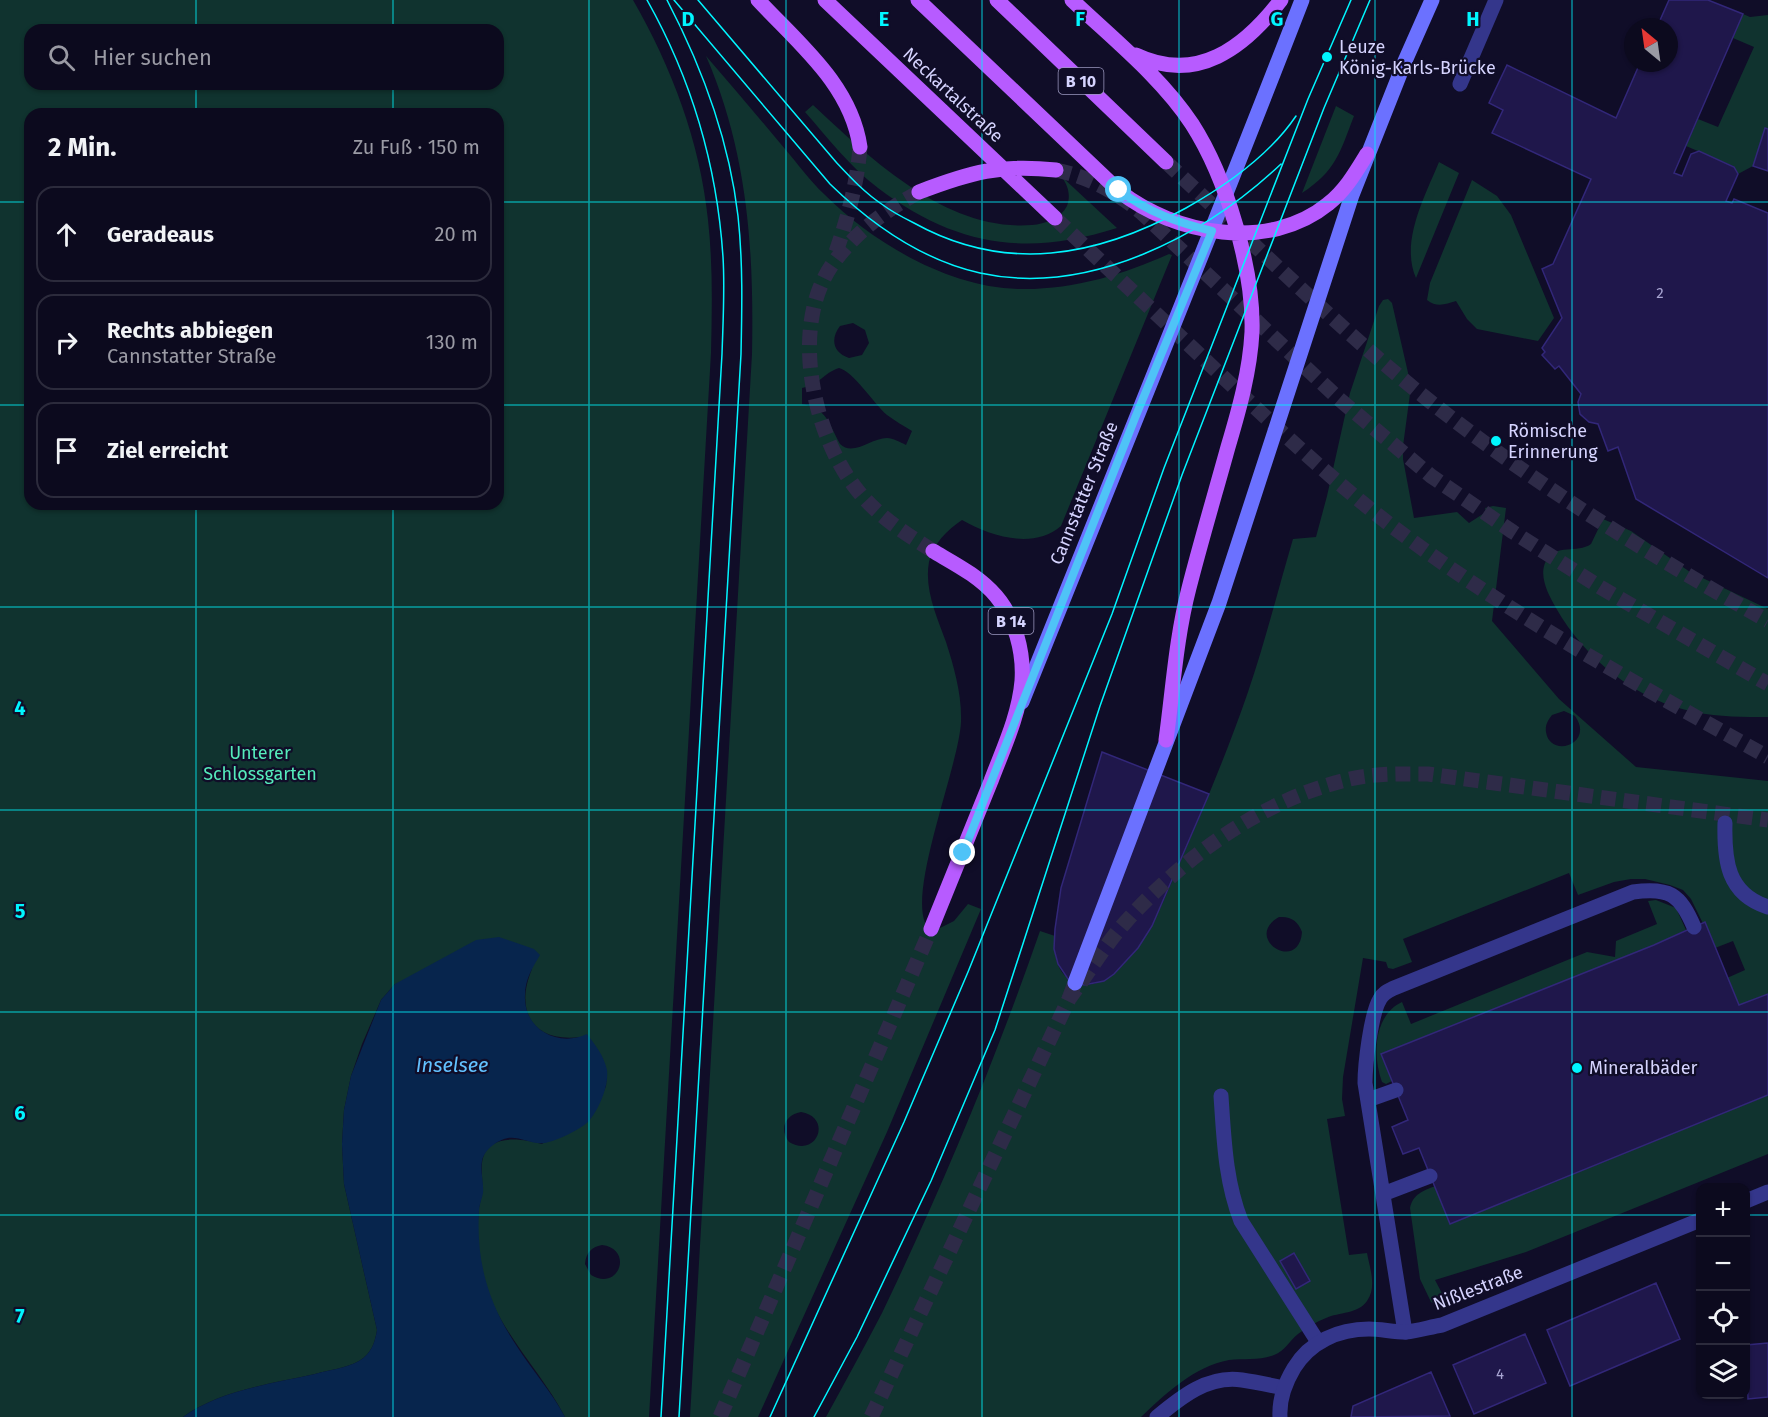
<!DOCTYPE html>
<html lang="de">
<head>
<meta charset="utf-8">
<style>
  :root { --surface:#0c0a1e; --page:#151327; --text:#f1f3f6; --muted:#9a9aa4; --line:#2c2b3c }
  body { margin:0; font-family:"Fira Sans",sans-serif; background:var(--page); color:var(--text) }
  .controls { position:absolute; right:18px; bottom:18px; display:grid; overflow:hidden; border-radius:12px; box-shadow:0 2px 4px #0004 }
  .controls button { width:54px; height:54px; display:grid; place-items:center; padding:0; border:0; border-bottom:2px solid var(--line); background:var(--surface); color:var(--text); font:30px sans-serif }
  .compass { position:absolute; left:1624px; top:18px; width:54px; height:54px; border-radius:50%; background:var(--surface); box-shadow:0 2px 4px #0004; rotate:331deg }
  .stop { position:absolute; width:18px; height:18px; margin:-14px; border:4px solid #4fc3f7; border-radius:50%; background:#fff }
  .stop.end { background:#4fc3f7; border-color:#fff; box-shadow:0 2px 6px #0008 }
  .list { margin:0; padding:0; list-style:none }
  h2 { display:flex; justify-content:space-between; align-items:center; height:78px; margin:0; padding:0 24px; font-size:26px }
  h2 small { font-size:20px; font-weight:400; color:var(--muted) }
  .list li { display:grid; grid-template-columns:39px 1fr auto; gap:18px; align-items:center; box-sizing:border-box; height:96px; margin:0 12px 12px; padding:0 12px; border:2px solid var(--line); border-radius:18px }
  .list b { display:block; font-size:22px; white-space:nowrap }
  .list p { margin:0; font-size:20px; white-space:nowrap; color:var(--muted) }
  .list em { font-size:20px; font-style:normal; color:var(--muted) }
  .icon { flex:none; width:33px; height:33px; fill:none; stroke:currentColor; stroke-width:2; stroke-linecap:round; stroke-linejoin:round }
  .map { position:relative; flex:none; width:1768px; height:1417px; overflow:hidden }
  .search { position:absolute; background:var(--surface); box-shadow:0 2px 4px #0004; left:24px; top:24px; width:480px; height:66px; display:flex; align-items:center; gap:15px; box-sizing:border-box; padding:0 21px; border-radius:18px; color:var(--muted); font-size:22px }
  .panel { position:absolute; background:var(--surface); box-shadow:0 2px 4px #0004; left:24px; top:108px; width:480px; height:402px; border-radius:18px }
  .map>svg:first-child { display:block }
</style>
</head>
<body>
<div class="map">
<svg width="1768" height="1417" viewBox="0 0 1768 1417">
  <rect width="100%" height="100%" fill="#100d28"/>
  <path fill="#10332f" fill-rule="evenodd" d="M0,0H633C672,68 700,142 708,220C713,265 712,309 711,353L649,1417H565C538,1365 489,1323 480,1262C477,1245 477,1225 479,1208C480,1202 482,1196 482,1190C483,1181 481,1171 482,1163C486,1132 522,1139 542,1144L599,1103L606,1086L607,1072L581,1037C533,1043 514,1012 532,969L395,984L381,1000L362,1044L351,1076L344,1110L342,1144L344,1184L377,1330C375,1343 371,1354 359,1361C346,1368 329,1370 315,1374C271,1384 220,1390 183,1417H0ZM30,30H498V84H30ZM30,114H498V504H30ZM602,1245C634,1249 619,1292 591,1275L585,1264C586,1253 591,1247 602,1245Z
    M1743,14L1750,17L1768,15V129H1765L1753,166L1738,174L1733,166L1686,146L1698,119L1718,127L1754,47L1733,38Z
    M706,56C733,87 759,118 785,149C798,164 810,181 824,194C873,243 949,288 1020,289C1072,290 1122,275 1169,254L1172,255L1061,526C1033,550 990,536 962,520C947,530 933,544 929,562C924,589 937,617 946,642C954,667 962,695 961,722C959,766 906,895 927,926L936,930L954,921L968,904L981,909L887,1132L758,1417H690L752,354C754,250 748,153 706,56ZM853,323L865,330L869,343L862,355L849,358C833,353 830,339 840,326ZM839,368C853,371 874,404 887,415C895,421 904,426 912,431L906,445C900,442 893,438 887,438C871,438 853,457 840,444C829,424 827,408 802,404V388C820,385 823,373 839,368ZM801,1112C833,1117 817,1159 789,1142C779,1129 785,1115 801,1112Z
    M813,105C871,159 947,232 1032,225C1045,224 1061,218 1067,206C1071,195 1068,185 1061,176L1117,228C1026,257 955,246 878,188C850,167 828,138 805,112Z
    M1336,106L1354,116C1340,152 1336,171 1302,193Z
    M1439,162L1459,173L1416,278C1400,242 1425,196 1439,162Z
    M1472,180L1497,196L1511,215L1554,318L1538,341L1477,329L1467,319L1456,301C1446,304 1437,308 1427,300L1430,283Z
    M1388,299L1392,303L1409,377L1410,394L1403,446V459L1414,518L1457,512L1469,523L1486,512L1485,508L1493,506L1506,508L1492,621L1559,699L1636,767L1768,781V994L1739,1005L1727,978L1745,970L1733,941L1715,948L1691,899L1683,890L1670,885L1645,879H1631L1614,882L1578,895L1569,873L1403,939L1412,962L1393,969L1388,968L1386,962L1363,958L1343,1077L1342,1099L1345,1116L1327,1119L1349,1255L1367,1253C1370,1269 1377,1287 1367,1301C1358,1314 1339,1312 1326,1318C1316,1322 1306,1328 1298,1334C1289,1341 1285,1351 1274,1355C1259,1361 1244,1358 1229,1360C1195,1366 1165,1394 1141,1417H826C845,1382 864,1348 882,1313C942,1188 995,1061 1040,931L1055,936C1054,950 1055,969 1068,978C1094,999 1123,967 1138,947C1158,919 1170,885 1184,853C1207,800 1229,747 1248,692C1265,642 1278,590 1293,539L1316,537L1327,496L1350,393L1379,306L1383,300ZM1564,711L1575,716C1595,744 1550,759 1546,732C1545,725 1548,720 1552,715ZM1279,917C1291,916 1298,921 1302,932C1299,974 1242,938 1279,917Z
    M1603,519L1631,531L1690,572L1768,609V717C1744,717 1719,717 1695,712C1637,701 1585,659 1556,608C1549,596 1538,576 1546,561C1556,543 1577,554 1591,544Z
    M1656,900L1676,908L1686,930L1654,945L1381,1054L1392,1081L1386,1084L1382,1082C1372,1055 1374,1015 1402,1002L1411,1024L1587,952L1615,957L1616,941L1657,924L1648,901Z
    M1768,1095V1154L1526,1252L1435,1280L1446,1301L1436,1305L1431,1302L1420,1279L1410,1208C1413,1194 1423,1191 1435,1186L1450,1224Z"/>
  <path fill="#07254d" d="M499,937L534,949L540,955C533,967 525,979 525,995C523,1029 558,1048 587,1034C596,1046 604,1056 607,1070C609,1086 599,1109 589,1121C581,1129 555,1142 544,1143C533,1145 519,1136 508,1138C497,1140 484,1150 482,1161C480,1171 484,1183 483,1193C482,1199 479,1205 479,1211C476,1261 488,1303 516,1345C532,1370 551,1391 565,1417H183C220,1390 271,1384 315,1374C329,1370 346,1368 359,1361C371,1354 375,1343 377,1330L344,1184L342,1144L344,1110L351,1076L381,1000L395,984L476,940Z"/>
  <path fill="#1f174b" stroke="#322779" stroke-width="1.5" d="M1669,0H1708L1743,14L1674,173L1682,176L1691,154L1699,151L1734,167L1738,174L1726,201L1732,203L1734,199L1768,213V578L1636,499L1618,447L1608,451L1598,424L1589,422L1580,414L1578,402L1581,394L1559,366L1555,369L1542,355L1545,352L1542,348L1562,318L1542,269L1553,264L1591,179L1492,133L1503,110L1489,103L1507,65L1616,118L1640,63H1669V27H1657Z
    M1765,128L1768,129V171L1753,166Z
    M1102,752L1209,794L1152,926L1138,948L1114,974L1104,981L1084,985L1068,979L1058,964L1054,949L1055,929L1061,888Z
    M1705,922L1739,1005L1768,994V1095L1450,1224L1419,1148L1403,1154L1392,1127L1408,1120L1381,1054L1654,945Z
    M1294,1253L1310,1281L1296,1289L1280,1261Z
    M1656,1283L1680,1339L1570,1386L1547,1330Z
    M1525,1334L1546,1383L1474,1414L1453,1365Z
    M1768,1343V1397L1748,1399L1746,1345Z
    M1431,1372L1450,1416L1351,1417L1353,1406Z"/>
  <g fill="none" stroke-linecap="round" stroke-linejoin="round">
    <path stroke="#2e2b48" stroke-width="15" stroke-dasharray="15 8" stroke-linecap="butt" d="M1069,999L1075,983"/>
    <path stroke="#2e2b48" stroke-width="15" stroke-dasharray="15 8" stroke-linecap="butt" d="M1166,162C1235,226 1302,292 1373,354C1492,458 1630,544 1768,621
      M1056,170C1089,177 1116,192 1142,213L1339,399L1431,476L1513,532L1600,587L1768,684
      M919,192C885,211 855,232 832,265C789,327 813,436 858,491C879,517 906,534 933,551
      M1055,218C1111,271 1167,324 1223,377C1278,429 1333,481 1393,527C1510,615 1640,686 1768,757
      M836,252C848,217 857,184 860,147
      M720,1417L931,929
      M871,1417L1069,999C1087,975 1103,948 1123,925C1180,860 1257,803 1342,781C1370,773 1399,774 1428,774L1768,820"/>
    <path stroke="#34368b" stroke-width="15" d="M1460,84L1496,0
      M1725,823C1724,860 1727,894 1768,907
      M1221,1096C1224,1138 1225,1180 1241,1221L1318,1342
      M1368,1100L1396,1090
      M1383,1194L1430,1176
      M1405,1332L1365,1083C1365,1065 1371,1013 1380,999C1383,993 1388,991 1394,988L1633,892C1669,887 1680,894 1694,927
      M1157,1417C1181,1397 1208,1375 1242,1380C1256,1382 1270,1385 1284,1388"/>
    <path stroke="#34368b" stroke-width="15" d="M1746,1201L1768,1192
      M1280,1417C1279,1400 1285,1383 1294,1368C1310,1342 1338,1329 1369,1329C1381,1329 1393,1332 1406,1332C1418,1331 1430,1327 1442,1325L1700,1220"/>
    <path stroke="#6b71ff" stroke-width="15" d="M1022,702C1116,468 1211,235 1302,0
      M1075,983L1219,603L1352,195L1405,61L1432,0"/>
    <path stroke="#b75bff" stroke-width="15" d="M758,0C799,44 851,85 860,147
      M825,0L1055,218
      M918,0L1119,191C1175,235 1269,252 1328,204C1345,191 1356,172 1367,154
      M997,0L1166,162
      M1072,0C1113,39 1161,77 1192,124C1226,177 1254,269 1252,332C1250,371 1239,410 1228,447C1215,494 1201,541 1189,588C1176,638 1173,689 1166,740
      M1136,55C1197,84 1244,48 1281,0
      M919,192C971,172 1000,164 1056,170
      M931,929C951,880 971,831 991,781C1003,749 1019,716 1022,681C1024,652 1015,618 996,596C979,576 955,564 933,551"/>
    <path stroke="#00f6ff" stroke-width="1.5" d="M647,0C692,80 717,166 723,257C725,289 723,322 722,354L661,1417
      M667,0C703,69 729,139 738,216C743,262 742,308 741,354L679,1417
      M674,0L830,184C871,224 922,260 980,273C1088,297 1205,236 1281,164
      M698,0L836,162C851,178 865,193 883,205C892,212 904,218 914,223C1006,274 1097,257 1186,208C1227,185 1269,156 1296,116
      M770,1417L904,1122L968,972L1112,614L1164,468L1308,99L1351,0
      M814,1417L857,1337L931,1181L995,1030L1100,706L1182,475L1324,108L1370,0"/>
  </g>
  <g fill="none" stroke-linecap="round" stroke-linejoin="round">
    <path stroke="#4fc3f7" stroke-width="8" d="M963,853L1135,418L1212,231C1179,223 1147,212 1119,190"/>
  </g>
  <path fill="none" stroke="#00f6ff" stroke-width="1.5" stroke-opacity="0.55" d="M196,0V30M393,0V30M589,0V1417M786,0V1417M982,0V1417M1179,0V1417M1375,0V1417M1572,0V1417M196,84V114M393,84V114M0,202H30M498,202H1768M0,405H30M498,405H1768M196,504V1417M393,504V1417M0,607H1768M0,810H1768M0,1012H1768M0,1215H1700M1746,1215H1768"/>
  <g fill="#00f6ff" stroke="#100d28" stroke-width="2">
    <circle cx="1327" cy="57" r="6"/>
    <circle cx="1496" cy="441" r="6"/>
    <circle cx="1577" cy="1068" r="6"/>
  </g>
  <g text-anchor="middle" dominant-baseline="central" stroke-width="4.5" stroke-linejoin="round" paint-order="stroke">
    <g font-size="15" fill="#a8a5d2">
      <text x="1660" y="293">2</text>
      <text x="1500" y="1374">4</text>
    </g>
    <g fill="#100d28" stroke="#9b98be" stroke-width="1.5">
      <rect x="1058.5" y="68" width="45" height="26" rx="4.5"/>
      <rect x="988.5" y="608" width="45" height="26" rx="4.5"/>
    </g>
    <g font-size="16" font-weight="bold" fill="#d6d4ff">
      <text x="1081" y="81">B 10</text>
      <text x="1011" y="621">B 14</text>
    </g>
    <g font-size="18" fill="#d6d4ff" stroke="#100d28" text-anchor="start">
      <text x="1339" y="47">Leuze<tspan x="1339" dy="21">König-Karls-Brücke</tspan></text>
      <text x="1508" y="431">Römische<tspan x="1508" dy="21">Erinnerung</tspan></text>
      <text x="1589" y="1068">Mineralbäder</text>
    </g>
    <g font-size="18" fill="#d6d4ff" stroke="#100d28">
      <text transform="translate(953 95) rotate(43)">Neckartalstraße</text>
      <text transform="translate(1084 493) rotate(-68)">Cannstatter Straße</text>
      <text transform="translate(1478 1288) rotate(-21)">Nißlestraße</text>
    </g>
    <g font-size="18" fill="#55ebbb" stroke="#100d28">
      <text x="260" y="753">Unterer<tspan x="260" dy="21">Schlossgarten</tspan></text>
    </g>
    <g font-size="20" font-style="italic" fill="#62c1ff" stroke="#100d28">
      <text x="452" y="1065">Inselsee</text>
    </g>
  </g>
  <g font-size="20" text-anchor="middle" font-weight="bold" fill="#00f6ff" stroke="#100d28" stroke-width="4.5" stroke-linejoin="round" paint-order="stroke">
    <text x="688" y="26">D</text>
    <text x="884" y="26">E</text>
    <text x="1080" y="26">F</text>
    <text x="1277" y="26">G</text>
    <text x="1473" y="26">H</text>
    <text x="20" y="715">4</text>
    <text x="20" y="918">5</text>
    <text x="20" y="1120">6</text>
    <text x="20" y="1323">7</text>
  </g>
</svg>
<div class="controls">
<button>+</button>
<button>−</button>
<button><svg class="icon" aria-label="locate" viewBox="0 0 24 24"><circle cx="12" cy="12" r="6"/><path d="M12 2v4M12 18v4M2 12h4M18 12h4"/></svg></button>
<button><svg class="icon" aria-label="layers" viewBox="0 0 24 24"><path d="M12 4l9 5-9 5-9-5zM3 14l9 5 9-5"/></svg></button>
</div>
<svg class="compass" viewBox="-18 -18 36 36"><path d="M0-13l5 13h-10z" fill="#e53935"/><path d="M0 13l5-13h-10z" fill="#9a9aa4"/></svg>
<div class="stop" style="left:1119px;top:190px"></div>
<div class="stop end" style="left:963px;top:853px"></div>
<div class="search"><svg class="icon" aria-label="search" viewBox="0 0 24 24"><circle cx="10" cy="10" r="6"/><path d="M15 15l6 6"/></svg>Hier suchen</div>
<section class="panel">
<h2>2 Min.<small>Zu Fuß · 150 m</small></h2>
<ul class="list">
<li><svg class="icon" aria-label="ahead" viewBox="0 0 24 24"><path d="M12 20V5M6 11l6-6 6 6"/></svg><div><b>Geradeaus</b></div><em>20 m</em></li>
<li><svg class="icon" aria-label="right" viewBox="0 0 24 24"><path d="M7 20v-9h11M14 6l5 5-5 5"/></svg><div><b>Rechts abbiegen</b><p>Cannstatter Straße</p></div><em>130 m</em></li>
<li><svg class="icon" aria-label="arrive" viewBox="0 0 24 24"><path d="M6 21V4h12l-3 4 3 4H6"/></svg><div><b>Ziel erreicht</b></div></li>
</ul>
</section>
</div>
</body>
</html>
